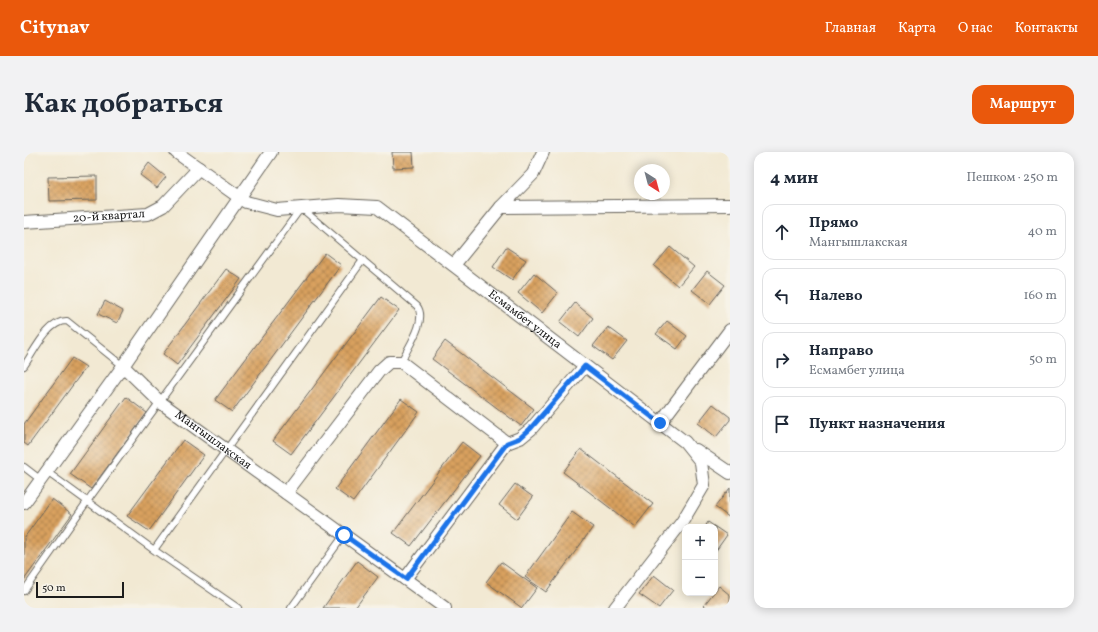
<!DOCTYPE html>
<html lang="ru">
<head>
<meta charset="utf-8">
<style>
  :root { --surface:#fff; --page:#f2f2f3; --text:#1f2937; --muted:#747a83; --line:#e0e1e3; --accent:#ea580c }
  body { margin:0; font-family:Vollkorn,serif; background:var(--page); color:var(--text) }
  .controls { position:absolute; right:12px; bottom:12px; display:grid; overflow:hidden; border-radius:8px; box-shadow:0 2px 10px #0003 }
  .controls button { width:36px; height:36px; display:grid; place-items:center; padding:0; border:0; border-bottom:1px solid var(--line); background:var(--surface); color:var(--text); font:20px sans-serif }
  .compass { position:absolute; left:610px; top:12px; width:36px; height:36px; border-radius:50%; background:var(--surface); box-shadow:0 2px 10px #0003; rotate:144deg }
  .scale { position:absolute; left:12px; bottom:10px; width:88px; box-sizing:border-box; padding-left:4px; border:2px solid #1c1c1c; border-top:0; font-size:11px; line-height:14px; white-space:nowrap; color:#1c1c1c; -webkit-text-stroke:3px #f7f3e8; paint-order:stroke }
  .stop { position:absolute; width:12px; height:12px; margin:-9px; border:3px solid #1a73e8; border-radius:50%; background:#fff }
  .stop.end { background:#1a73e8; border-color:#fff; box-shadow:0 1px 4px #0008 }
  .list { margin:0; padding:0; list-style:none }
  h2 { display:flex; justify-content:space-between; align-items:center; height:52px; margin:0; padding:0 16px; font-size:17px }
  h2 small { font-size:13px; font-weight:400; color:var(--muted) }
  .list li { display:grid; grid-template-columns:26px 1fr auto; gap:12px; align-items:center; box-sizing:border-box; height:56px; margin:0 8px 8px; padding:0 8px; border:1px solid var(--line); border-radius:12px }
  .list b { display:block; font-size:15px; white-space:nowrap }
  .list p { margin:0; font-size:13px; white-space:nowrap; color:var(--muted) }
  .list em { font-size:13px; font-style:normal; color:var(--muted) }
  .icon { flex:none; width:22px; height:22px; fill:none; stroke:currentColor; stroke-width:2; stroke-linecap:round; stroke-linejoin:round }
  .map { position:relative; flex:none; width:706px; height:456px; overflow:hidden; border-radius:12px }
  header { display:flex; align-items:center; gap:24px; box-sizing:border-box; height:56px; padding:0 20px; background:var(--accent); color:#fff }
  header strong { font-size:19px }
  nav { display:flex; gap:22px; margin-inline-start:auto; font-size:14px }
  .intro { display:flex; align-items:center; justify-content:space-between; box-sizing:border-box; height:96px; padding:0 24px }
  h1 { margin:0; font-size:28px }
  .button { padding:10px 18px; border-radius:12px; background:var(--accent); color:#fff; font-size:14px; font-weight:700 }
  main { display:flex; gap:24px; padding:0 24px }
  aside { flex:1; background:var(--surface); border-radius:12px; box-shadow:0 2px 10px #0003 }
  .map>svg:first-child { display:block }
</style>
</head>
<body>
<header>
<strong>Citynav</strong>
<nav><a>Главная</a><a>Карта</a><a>О нас</a><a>Контакты</a></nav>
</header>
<div class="intro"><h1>Как добраться</h1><a class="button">Маршрут</a></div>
<main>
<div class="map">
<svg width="706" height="456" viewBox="0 0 706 456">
  <defs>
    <pattern id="building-cross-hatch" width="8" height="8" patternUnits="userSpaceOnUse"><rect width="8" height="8" fill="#d9a15e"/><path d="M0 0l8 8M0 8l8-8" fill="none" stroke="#af824d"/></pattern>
  </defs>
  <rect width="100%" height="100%" fill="#f7f3e8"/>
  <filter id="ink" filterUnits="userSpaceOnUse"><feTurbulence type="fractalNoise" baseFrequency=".025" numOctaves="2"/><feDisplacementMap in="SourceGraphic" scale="8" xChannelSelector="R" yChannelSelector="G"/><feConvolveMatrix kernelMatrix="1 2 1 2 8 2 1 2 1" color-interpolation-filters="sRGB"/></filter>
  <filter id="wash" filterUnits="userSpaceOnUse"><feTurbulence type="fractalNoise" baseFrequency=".012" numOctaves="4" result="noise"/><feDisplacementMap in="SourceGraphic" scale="16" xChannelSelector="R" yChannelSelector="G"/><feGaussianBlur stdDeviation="0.9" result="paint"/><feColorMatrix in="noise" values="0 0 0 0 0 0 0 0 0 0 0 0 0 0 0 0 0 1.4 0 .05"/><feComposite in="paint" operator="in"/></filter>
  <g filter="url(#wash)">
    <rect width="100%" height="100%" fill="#f2e9d3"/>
    <g id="blocks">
      <path fill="url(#building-cross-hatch)" d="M368,0H389L390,15L369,16Z
        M125,11L142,25L133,36L116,23Z
        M73,24V48L25,49L24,25Z
        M482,95L502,108L488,128L469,115Z
        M646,95L670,115L654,134L630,114Z
        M301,101L317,113L208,260L191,248Z
        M202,117L217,127L153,213L139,202Z
        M683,119L701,133L686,152L668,138Z
        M510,121L534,141L518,161L494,141Z
        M357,145L375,158L267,302L249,289Z
        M81,149L99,159L93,171L74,162Z
        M551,151L569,166L555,185L536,170Z
        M643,169L663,184L653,197L632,182Z
        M584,175L603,189L588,208L569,194Z
        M421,189L510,257L497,274L408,207Z
        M48,206L62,215L4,294L0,291V272Z
        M102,245L123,261L67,337L46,322Z
        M377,247L395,260L329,350L311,337Z
        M689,252L706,265V268L692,285L674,271Z
        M159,288L180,303L125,379L103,364Z
        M438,290L456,304L387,394L369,381Z
        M557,297L629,352L611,375L539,320Z
        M491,332L509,345L493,367L475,353Z
        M706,336V366L691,355Z
        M28,347L48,362L0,428V386Z
        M548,360L569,375L522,440L501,425Z
        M684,370L703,383L691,400V375H681Z
        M333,409L354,425L331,456H299Z
        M477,410L513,436L498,456L462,430Z
        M630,423L649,438L635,456L615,442Z
        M695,434L706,443V456H683L680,453Z"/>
    </g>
  </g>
  <g filter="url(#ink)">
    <use href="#blocks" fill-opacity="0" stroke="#67645c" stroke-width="1"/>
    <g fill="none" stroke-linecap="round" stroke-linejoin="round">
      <g stroke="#67645c" stroke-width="8">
        <path id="service" d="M0,214C10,200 24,168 43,169L99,214
          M0,315L17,328
          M23,320L130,398
          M0,439L67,344L277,56L393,154C404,168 384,195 377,210
          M214,456L130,398L339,108
          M267,456L320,383"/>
      </g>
      <g stroke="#67645c" stroke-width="14">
        <g id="minor">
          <path id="s1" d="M152,0L222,50L253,58L315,53L353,55L661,290L677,310L680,333L658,370L591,456"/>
          <path d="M477,55L706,53"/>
          <path id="s2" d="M0,70L124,62L139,54L175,16"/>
          <path d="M430,113L477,55L509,22L519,0"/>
          <path d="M99,214L247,0"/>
          <path d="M636,271L706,178"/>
          <path d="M672,298L706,321"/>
          <path d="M262,341L355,219L365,210H377L483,291"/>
          <path id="s3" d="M0,351L99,214L136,250L421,456"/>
          <path d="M381,427L483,291L496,286L507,277L561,214"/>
        </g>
      </g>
      <use href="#service" stroke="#fff" stroke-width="6"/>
      <use href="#minor" stroke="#fff" stroke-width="12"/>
    </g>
  </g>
  <g fill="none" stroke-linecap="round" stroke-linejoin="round" filter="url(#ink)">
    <path stroke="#1a73e8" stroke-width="5" d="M320,383L382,427L483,291L496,286L506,277L561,214L636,271"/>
  </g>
  <g text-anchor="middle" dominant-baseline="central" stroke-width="4" stroke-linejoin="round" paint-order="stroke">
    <g font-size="12" fill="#1c1c1c" stroke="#f7f3e8">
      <text stroke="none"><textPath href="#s2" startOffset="85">20-й квартал</textPath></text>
      <text stroke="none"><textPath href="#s1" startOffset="404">Есмамбет улица</textPath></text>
      <text stroke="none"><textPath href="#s3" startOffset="286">Мангышлакская</textPath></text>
    </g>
  </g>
</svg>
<div class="controls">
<button>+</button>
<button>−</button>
</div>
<svg class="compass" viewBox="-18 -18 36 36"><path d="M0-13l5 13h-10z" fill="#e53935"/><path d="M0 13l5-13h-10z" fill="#747a83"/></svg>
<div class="scale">50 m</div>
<div class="stop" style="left:320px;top:383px"></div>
<div class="stop end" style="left:636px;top:271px"></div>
</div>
<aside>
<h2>4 мин<small>Пешком · 250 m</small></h2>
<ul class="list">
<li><svg class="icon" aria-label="ahead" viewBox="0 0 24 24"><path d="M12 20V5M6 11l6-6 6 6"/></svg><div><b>Прямо</b><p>Мангышлакская</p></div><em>40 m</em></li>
<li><svg class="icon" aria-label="left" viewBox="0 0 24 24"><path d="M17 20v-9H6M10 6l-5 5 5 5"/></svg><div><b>Налево</b></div><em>160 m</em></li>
<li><svg class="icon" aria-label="right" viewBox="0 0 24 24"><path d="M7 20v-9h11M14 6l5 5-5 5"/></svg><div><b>Направо</b><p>Есмамбет улица</p></div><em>50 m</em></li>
<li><svg class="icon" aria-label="arrive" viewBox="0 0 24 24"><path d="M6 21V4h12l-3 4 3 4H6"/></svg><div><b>Пункт назначения</b></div></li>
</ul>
</aside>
</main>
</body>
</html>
